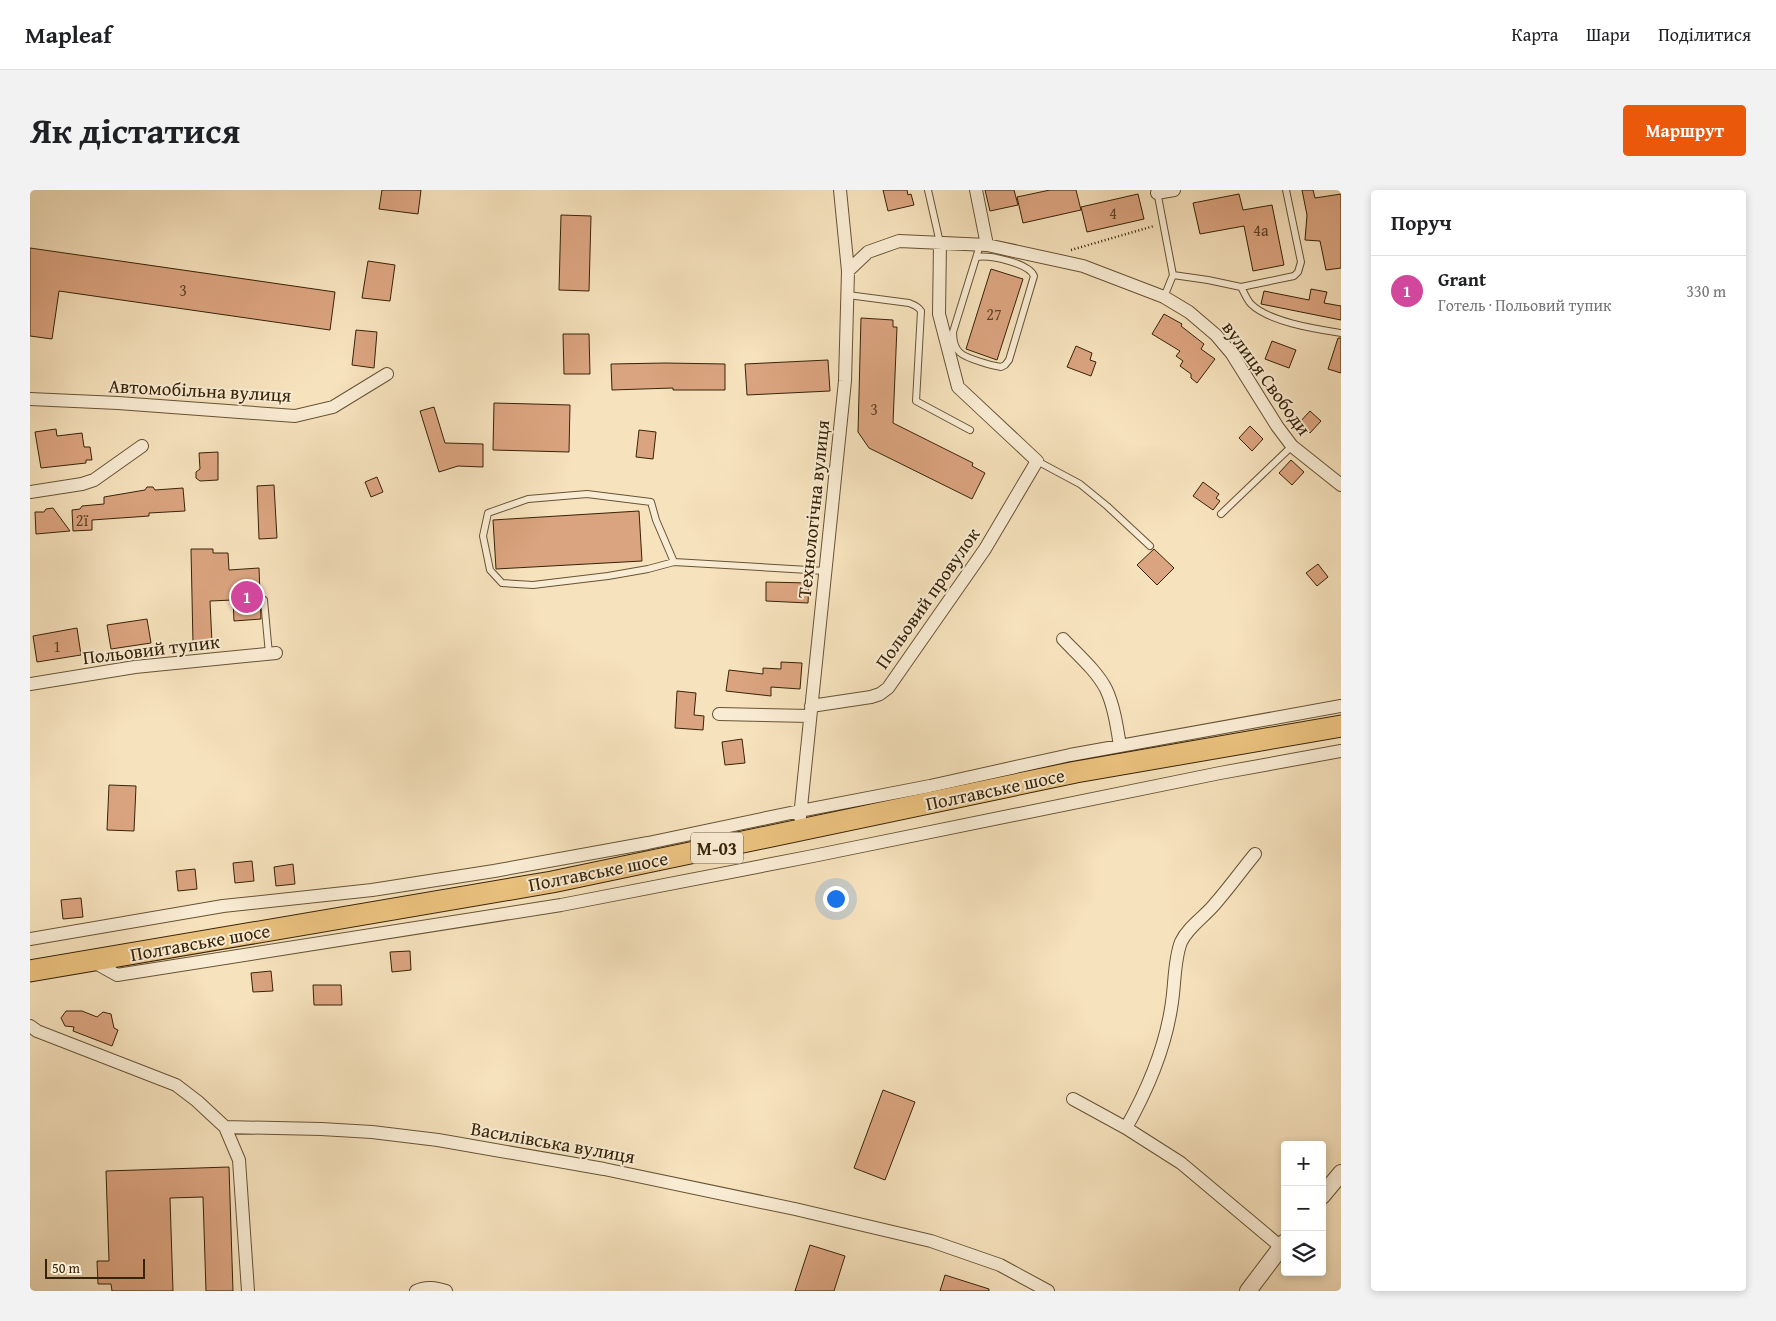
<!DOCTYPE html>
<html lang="uk">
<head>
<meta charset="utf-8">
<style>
  :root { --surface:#fff; --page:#f2f2f2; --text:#202124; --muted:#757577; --line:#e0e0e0; --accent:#ea580c }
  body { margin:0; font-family:"Gentium Book Plus",serif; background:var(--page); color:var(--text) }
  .controls { position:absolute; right:15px; bottom:15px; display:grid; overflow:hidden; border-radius:5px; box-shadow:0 2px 8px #0003 }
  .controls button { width:45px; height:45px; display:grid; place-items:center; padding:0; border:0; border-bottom:1px solid var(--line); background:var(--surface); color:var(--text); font:25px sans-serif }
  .scale { position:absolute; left:15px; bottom:12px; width:100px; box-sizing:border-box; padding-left:5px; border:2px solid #372307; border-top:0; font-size:14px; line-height:18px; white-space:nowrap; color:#372307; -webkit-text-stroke:4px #f9ecd4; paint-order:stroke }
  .you { position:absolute; left:805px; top:708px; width:18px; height:18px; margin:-12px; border:4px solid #fff; border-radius:50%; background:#1a73e8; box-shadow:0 0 0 8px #1a73e833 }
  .badge { display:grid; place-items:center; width:32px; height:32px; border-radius:50%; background:var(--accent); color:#fff; font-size:16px; font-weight:700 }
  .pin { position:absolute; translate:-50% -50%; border:2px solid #fff; box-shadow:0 1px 5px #0006 }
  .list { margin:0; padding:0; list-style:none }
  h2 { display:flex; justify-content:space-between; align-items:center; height:65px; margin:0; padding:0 20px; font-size:21px }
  h2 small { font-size:16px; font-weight:400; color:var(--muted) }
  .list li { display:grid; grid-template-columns:32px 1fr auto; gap:15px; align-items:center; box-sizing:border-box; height:70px; padding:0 20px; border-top:1px solid var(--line) }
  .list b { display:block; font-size:19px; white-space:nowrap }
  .list p { margin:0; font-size:16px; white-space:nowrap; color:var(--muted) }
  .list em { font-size:16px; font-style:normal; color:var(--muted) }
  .icon { flex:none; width:28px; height:28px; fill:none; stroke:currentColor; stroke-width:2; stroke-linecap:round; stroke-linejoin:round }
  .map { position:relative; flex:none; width:1311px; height:1101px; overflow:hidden; border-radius:5px }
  header { display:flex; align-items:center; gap:30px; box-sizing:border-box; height:70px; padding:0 25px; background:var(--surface); border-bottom:1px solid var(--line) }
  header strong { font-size:24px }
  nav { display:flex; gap:28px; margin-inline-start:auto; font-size:18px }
  .intro { display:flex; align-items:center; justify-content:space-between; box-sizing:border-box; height:120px; padding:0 30px }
  h1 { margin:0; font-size:35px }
  .button { padding:12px 22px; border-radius:5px; background:var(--accent); color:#fff; font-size:18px; font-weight:700 }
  main { display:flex; gap:30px; padding:0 30px }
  aside { flex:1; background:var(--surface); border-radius:5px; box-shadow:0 2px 8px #0003 }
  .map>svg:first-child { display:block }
</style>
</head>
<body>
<header>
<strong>Mapleaf</strong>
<nav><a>Карта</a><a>Шари</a><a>Поділитися</a></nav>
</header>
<div class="intro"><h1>Як дістатися</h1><a class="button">Маршрут</a></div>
<main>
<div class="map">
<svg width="1311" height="1101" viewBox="0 0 1311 1101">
  <rect width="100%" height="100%" fill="#f6e2bd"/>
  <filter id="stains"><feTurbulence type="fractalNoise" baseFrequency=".004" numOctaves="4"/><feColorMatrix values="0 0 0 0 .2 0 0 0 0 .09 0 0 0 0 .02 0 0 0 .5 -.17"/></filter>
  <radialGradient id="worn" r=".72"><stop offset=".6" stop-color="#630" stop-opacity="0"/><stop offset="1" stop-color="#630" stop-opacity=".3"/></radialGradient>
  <path fill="#dba480" stroke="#372307" d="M352,0H391L388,24L349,19Z
    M853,0H877L878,5L881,4L884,15L858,21Z
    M955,0H984L988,15L960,21Z
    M1020,0H1046L1051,20L993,33L987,7Z
    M1272,0H1283L1285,8L1311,4V78L1296,80L1290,51L1275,50L1277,25Z
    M1108,4L1114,29L1057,42L1051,17Z
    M1209,4L1213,20L1242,15L1254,75L1223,81L1214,36L1170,44L1163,13Z
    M531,25L561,26L559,101L529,100Z
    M0,58L305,102L300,140L29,101L22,149L0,146Z
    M338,71L365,75L360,111L332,108Z
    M961,79L993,89L967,170L936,159Z
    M1281,99L1297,102L1294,113L1311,116V130L1231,114L1234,101L1279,110Z
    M1134,124L1152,134L1151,136L1174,154L1171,159L1185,169L1167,193L1161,188V184L1150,176L1153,171L1146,166L1150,161L1122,144Z
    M831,128L863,130V137H867L863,233L943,273L942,276L955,283L942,309L839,258L828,242Z
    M326,140L347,142L344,178L322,175Z
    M533,144H559L560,184H534Z
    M1308,148H1311V183L1298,179Z
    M1242,151L1266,160L1259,178L1235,169Z
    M1046,156L1062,163L1060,170L1066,172L1061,186L1037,177Z
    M798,170L800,201L717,205L715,174Z
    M635,173L695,174V200H643V198L582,200L581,174Z
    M464,213L540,215L539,262L463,260Z
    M404,217L415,253L453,254V277L428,276L409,282L390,221Z
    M1280,221L1291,231L1280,243L1269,233Z
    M1220,236L1233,249L1222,261L1209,248Z
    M26,239L27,246L52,243L54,257H60L62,270H56V273L11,278L5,242Z
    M609,240L626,242L623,269L606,267Z
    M188,262V290L170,291L166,288V282L170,279L169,263Z
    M1261,270L1274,282L1262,295L1249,283Z
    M347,287L353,302L341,307L335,292Z
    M1173,292L1189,304L1186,308L1190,311L1183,320L1163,306Z
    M244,295L247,348L229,349L227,296Z
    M117,297H123L125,300L153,298L155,321L119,323V326L62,330V340L43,341L42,320L50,319L52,316L74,314V307L115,300Z
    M23,318L40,341L6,344L5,322H14L16,319Z
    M609,321L612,371L466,379L463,330Z
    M161,359H183V363H198L199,380L229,378L231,429L204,431L203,410L180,411L182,453L163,454Z
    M1124,359L1144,378L1127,395L1107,375Z
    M1288,374L1298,387L1287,396L1276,383Z
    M736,392L779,393L778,413L736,411Z
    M117,429L121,453L81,459L77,435Z
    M47,438L51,465L7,472L3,446Z
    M751,472L772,473L770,499L741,497V506L696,501L699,480L733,484V478L751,479Z
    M647,501L666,503L664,525L674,526L673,540L645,538Z
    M712,549L715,573L695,575L692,552Z
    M79,595L106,596L104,641L77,640Z
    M222,671L224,691L205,693L203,673Z
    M263,674L265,694L246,696L244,677Z
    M165,679L167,699L148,701L146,681Z
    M51,708L53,727L33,729L31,710Z
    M380,761L381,780L362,782L360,762Z
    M241,781L243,801L223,802L221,783Z
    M283,795H311L312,815H284Z
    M36,821H52L67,827L73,822L81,824L84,838L88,840L82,856L43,841L44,837L35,836L31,828Z
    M853,900L885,912L855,990L824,978Z
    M199,977L203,1101H176L173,1007L140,1008L143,1101H82L81,1094H68L67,1071H79L76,981Z
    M780,1055L815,1066L804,1101H765Z
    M915,1085L959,1099V1101H910Z"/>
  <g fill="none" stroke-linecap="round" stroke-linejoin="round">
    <g stroke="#675334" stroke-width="8">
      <path id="service" d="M898,0L910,53
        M1127,1L1143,85L1134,107
        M947,67C960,65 999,73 1004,86L979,170L975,175L971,177C964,176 957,174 951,172C932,166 923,163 923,142L950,55
        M1143,85L1178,90L1211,97C1214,102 1217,110 1221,114C1239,132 1286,139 1311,143
        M1211,97L1264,86L1268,82L1271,72L1256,0
        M818,105L879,113C884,115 888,116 891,121L886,211L940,240
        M1007,271L1050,294L1077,316L1120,356
        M1191,324L1262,256
        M644,372L626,330L621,312L557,304L498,309L458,323L453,346L460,380L472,393L503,395L578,386L618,379L644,372L795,381
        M234,410L239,464"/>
    </g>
    <g stroke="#675334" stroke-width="14">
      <path id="minor" d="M946,0L957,55
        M1127,3L1144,0
        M818,81L838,62L869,51L957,55L1053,76L1134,107L1159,122L1186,145L1202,164L1247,236L1262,256L1311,295
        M0,209L88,213L265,226L303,217L357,184
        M0,302L52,294L64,290L112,256
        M1033,449C1047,464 1066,480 1076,499C1084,516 1087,537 1090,556
        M0,494L105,477L246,463
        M781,516L841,507L850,504L858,498L955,359L1007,271L928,197L909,124L910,53
        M689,524L780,526
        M770,627L815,191L818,81L810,0
        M0,749L193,716L342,700L464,681L618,653L770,621L900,596L1040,565L1311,516
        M62,771L87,785L531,715L783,666L1190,583L1311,561
        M0,836L7,841L146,895L167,911L195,937L209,970L218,1101
        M1043,909L1096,938L1151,973L1251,1057
        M195,937L291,939L342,942L408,950L574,979L765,1019L901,1051L970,1075L1018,1101
        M1096,938C1118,899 1136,857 1142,812C1145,793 1144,770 1151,752C1158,737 1174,727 1184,715C1199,698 1211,681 1225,664
        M386,1101C396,1096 406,1098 416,1101"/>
    </g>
    <g stroke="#675334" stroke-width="18">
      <path id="tertiary" d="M1292,1006L1311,983
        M1218,1101L1255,1052"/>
    </g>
    <g stroke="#372307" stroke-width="23">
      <path id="trunk" d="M0,781L522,692L1046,582L1311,536"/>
    </g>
    <path stroke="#372307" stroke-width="2.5" stroke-dasharray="1 2.5" stroke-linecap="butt" d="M1041,60L1124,36"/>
    <use href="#service" stroke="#f9ecd4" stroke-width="6"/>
    <use href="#minor" stroke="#f9ecd4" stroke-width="12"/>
    <use href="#tertiary" stroke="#f9ecd4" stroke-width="16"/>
    <use href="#trunk" stroke="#ebc17e" stroke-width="21"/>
  </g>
  <g text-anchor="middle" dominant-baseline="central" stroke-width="4" stroke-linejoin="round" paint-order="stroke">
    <g font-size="16" fill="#604325">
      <text x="1083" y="23">4</text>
      <text x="1231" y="40">4а</text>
      <text x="153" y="100">3</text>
      <text x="964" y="124">27</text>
      <text x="844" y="219">3</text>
      <text x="52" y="330">2ї</text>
      <text x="27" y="456">1</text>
    </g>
    <rect fill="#f9ecd4" stroke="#715f44" stroke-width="1" x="661" y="642.5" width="52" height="31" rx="4"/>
    <g font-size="18" font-weight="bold" fill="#372307">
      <text x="687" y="658">М-03</text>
    </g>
    <g font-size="19" fill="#372307" stroke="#f9ecd4">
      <text transform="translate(1237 188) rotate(54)">вулиця Свободи</text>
      <text transform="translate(170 200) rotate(3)">Автомобільна вулиця</text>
      <text transform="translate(783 319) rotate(-84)">Технологічна вулиця</text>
      <text transform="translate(897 408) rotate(-55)">Польовий провулок</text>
      <text transform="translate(121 459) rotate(-7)">Польовий тупик</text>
      <text transform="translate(965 599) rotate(-12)">Полтавське шосе</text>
      <text transform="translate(568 681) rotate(-11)">Полтавське шосе</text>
      <text transform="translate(170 752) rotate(-10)">Полтавське шосе</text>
      <text transform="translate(523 952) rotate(10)">Василівська вулиця</text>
    </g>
  </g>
  <rect width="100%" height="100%" filter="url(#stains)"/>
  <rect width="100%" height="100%" fill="url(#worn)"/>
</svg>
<div class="controls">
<button>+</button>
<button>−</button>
<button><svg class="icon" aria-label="layers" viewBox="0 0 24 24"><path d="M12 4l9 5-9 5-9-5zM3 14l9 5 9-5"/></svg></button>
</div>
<div class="scale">50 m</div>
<div class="you"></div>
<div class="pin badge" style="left:217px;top:407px;background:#d1479c">1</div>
</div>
<aside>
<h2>Поруч<small></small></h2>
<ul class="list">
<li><span class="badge" style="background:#d1479c">1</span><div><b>Grant</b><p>Готель · Польовий тупик</p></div><em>330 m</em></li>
</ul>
</aside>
</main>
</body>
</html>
